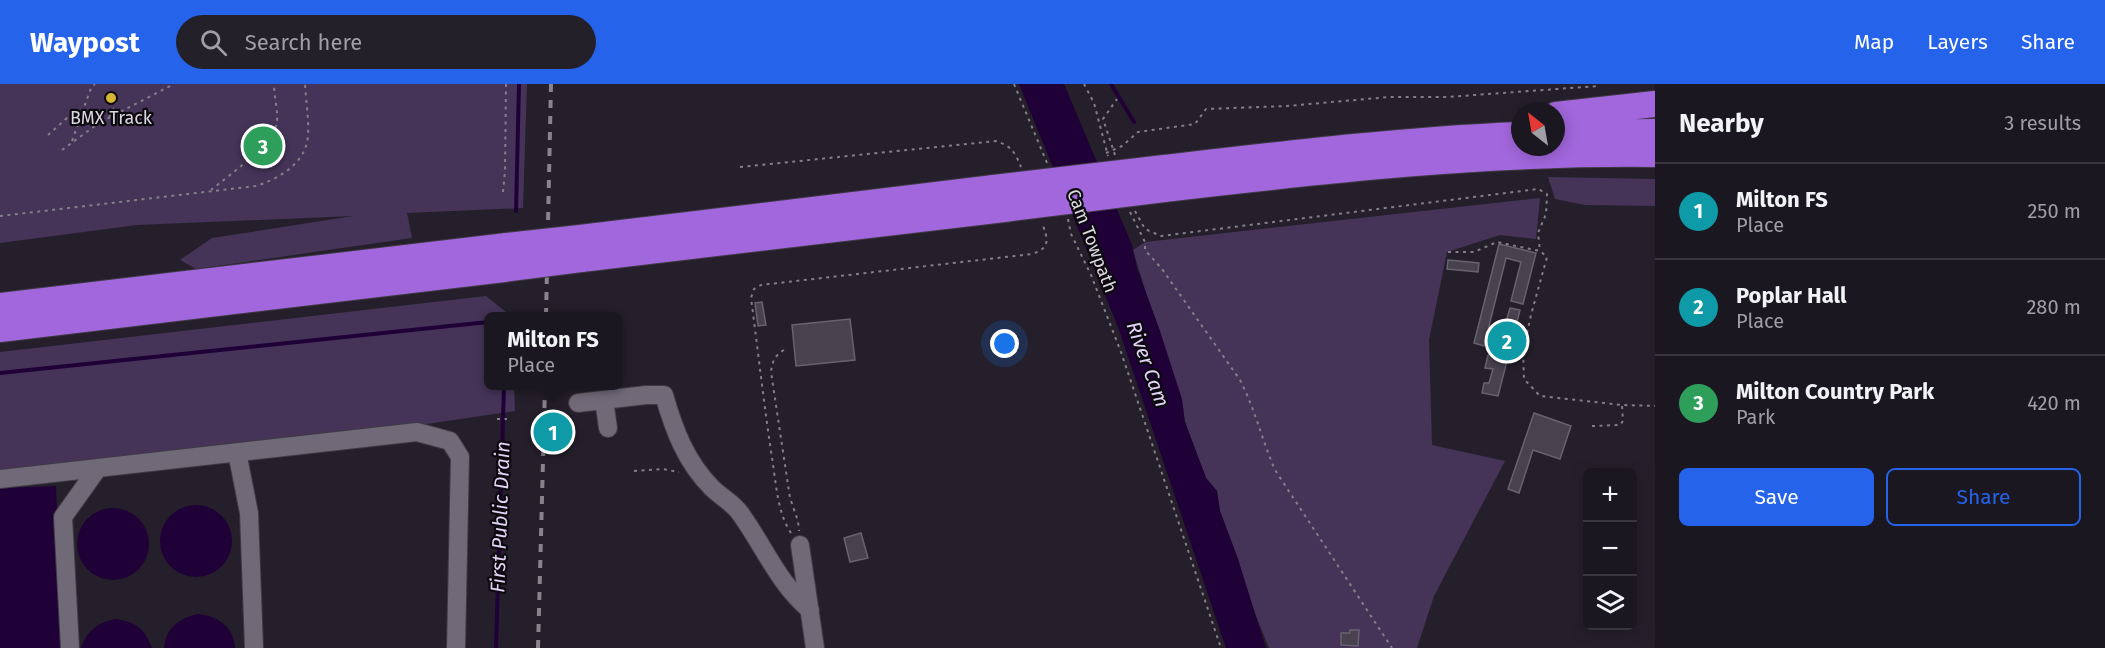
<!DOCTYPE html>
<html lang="en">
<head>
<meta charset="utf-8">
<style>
  :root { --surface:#1b1720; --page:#242029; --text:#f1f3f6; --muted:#a09fa5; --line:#39363e; --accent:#2563eb }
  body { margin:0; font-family:"Fira Sans",sans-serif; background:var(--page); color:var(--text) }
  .controls { position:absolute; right:18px; bottom:18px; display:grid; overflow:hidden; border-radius:9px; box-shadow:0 3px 15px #0003 }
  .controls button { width:54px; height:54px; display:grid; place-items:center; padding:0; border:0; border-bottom:2px solid var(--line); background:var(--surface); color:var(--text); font:30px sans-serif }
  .compass { position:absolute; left:1511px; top:18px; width:54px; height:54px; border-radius:50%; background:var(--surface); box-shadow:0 3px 15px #0003; rotate:329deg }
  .you { position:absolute; left:1005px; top:260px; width:21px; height:21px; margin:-15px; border:4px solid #fff; border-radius:50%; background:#1a73e8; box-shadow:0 0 0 9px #1a73e833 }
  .badge { display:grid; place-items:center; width:39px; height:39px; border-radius:50%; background:var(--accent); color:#fff; font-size:20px; font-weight:700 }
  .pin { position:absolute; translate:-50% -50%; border:3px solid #fff; box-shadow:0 2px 6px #0006 }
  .popup { position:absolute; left:484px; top:228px; width:138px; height:78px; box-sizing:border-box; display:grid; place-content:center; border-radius:9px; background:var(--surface); filter:drop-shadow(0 2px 4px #0005); font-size:20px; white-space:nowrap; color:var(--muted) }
  .popup b { font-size:22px; color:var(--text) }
  .popup::after { content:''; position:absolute; left:50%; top:100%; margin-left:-12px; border:12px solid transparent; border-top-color:var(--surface) }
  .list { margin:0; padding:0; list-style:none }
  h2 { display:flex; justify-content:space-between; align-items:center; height:78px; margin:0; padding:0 24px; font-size:26px }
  h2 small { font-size:20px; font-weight:400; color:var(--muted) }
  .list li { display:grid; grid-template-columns:39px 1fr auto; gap:18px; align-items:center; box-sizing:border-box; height:96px; padding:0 24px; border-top:2px solid var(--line) }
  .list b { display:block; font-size:22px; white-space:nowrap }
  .list p { margin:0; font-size:20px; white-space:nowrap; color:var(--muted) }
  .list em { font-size:20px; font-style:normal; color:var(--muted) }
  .actions { display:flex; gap:12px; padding:18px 24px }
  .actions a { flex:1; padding:14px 0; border:2px solid var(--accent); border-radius:9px; text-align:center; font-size:21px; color:var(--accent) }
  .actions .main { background:var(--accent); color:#fff }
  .icon { flex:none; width:33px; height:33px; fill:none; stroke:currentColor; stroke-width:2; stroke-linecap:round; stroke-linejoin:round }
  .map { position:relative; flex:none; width:1655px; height:564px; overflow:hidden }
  header { display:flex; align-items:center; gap:36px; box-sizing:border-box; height:84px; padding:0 30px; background:var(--accent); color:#fff }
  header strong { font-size:28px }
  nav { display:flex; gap:33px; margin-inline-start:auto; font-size:21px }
  .search { width:420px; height:54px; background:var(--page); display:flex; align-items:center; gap:15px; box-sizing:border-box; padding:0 21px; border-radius:33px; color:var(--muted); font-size:22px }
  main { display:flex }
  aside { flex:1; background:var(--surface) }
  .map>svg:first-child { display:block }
</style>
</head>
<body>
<header>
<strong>Waypost</strong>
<div class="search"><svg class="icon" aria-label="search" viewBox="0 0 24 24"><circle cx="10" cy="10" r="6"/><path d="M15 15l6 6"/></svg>Search here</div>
<nav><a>Map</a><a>Layers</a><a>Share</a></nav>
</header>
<main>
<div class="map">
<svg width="1655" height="564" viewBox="0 0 1655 564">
  <rect width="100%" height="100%" fill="#241f2b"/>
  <path fill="#453458" d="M0,0H527L523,124L407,129L412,154L196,185L180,176L212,154L353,132L137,141L0,159Z
    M1548,93L1655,95V122L1585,121L1555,115Z
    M1540,114L1536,155L1500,151L1447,168L1429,256L1432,361L1505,377L1434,512L1417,564H1269L1249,515L1238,475L1220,427L1217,407L1206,394L1185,338L1133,166L1145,158Z
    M486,212L511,232H488V302H514L515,327L263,364L0,390V268Z"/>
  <path fill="#1f0037" d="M1019,0H1064L1132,161L1137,184L1159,244L1182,315L1185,338L1206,394L1217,407L1220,427L1238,475L1266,564H1226L1118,243Z
    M56,402L62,564H0V404Z
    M160 457a36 36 0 1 1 72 0a36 36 0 1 1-72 0Z
    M77 460a36 36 0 1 1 72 0a36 36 0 1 1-72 0Z
    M198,530C217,532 234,542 235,564H164C166,544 179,534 198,530Z
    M115,535C134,537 146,545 152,564H81C87,547 97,539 115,535Z"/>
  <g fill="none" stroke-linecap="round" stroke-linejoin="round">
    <path stroke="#1f0037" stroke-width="4" d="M1111,0L1134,38
      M516,127L519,0
      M0,289L488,238
      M496,564L504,302"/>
  </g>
  <path fill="#48424f" stroke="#686270" stroke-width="1.5" d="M1499,160L1536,169L1523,220L1511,217L1521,178L1506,174L1484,262L1474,259Z
    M1448,176L1479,179L1478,188L1447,185Z
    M762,218L766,241L758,242L755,219Z
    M1510,224L1520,226L1498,312L1482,309L1484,299H1489L1493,285L1485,284L1488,271L1496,272L1507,241H1505Z
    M850,235L855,276L796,282L792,241Z
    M1534,329L1571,342L1560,375L1533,366L1519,409L1508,405Z
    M550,333H557L556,364H550Z
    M861,449L868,474L850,478L844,454Z
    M1350,546H1359L1358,562L1341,561V549H1350Z"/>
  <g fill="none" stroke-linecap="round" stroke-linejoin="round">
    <g stroke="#3f3a44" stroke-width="20">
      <path id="minor" d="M604,316L608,344
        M578,319L646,311H664C674,346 686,378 712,404C721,413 733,419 740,429C764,462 778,499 810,526
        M237,368L249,429L254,564
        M0,395L417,348L450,357L460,373L456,564
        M800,461L815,564
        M70,564L63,433L98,384"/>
    </g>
    <g stroke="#3f3a44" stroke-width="28">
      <path id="highway" d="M1556,31L1655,20
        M1556,49L1655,48
        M1156,85C1277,71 1398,56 1520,51
        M1164,105C1327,86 1490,68 1655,70
        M580,154L994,104
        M581,175L1004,125
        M0,222L507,162
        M0,245L504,185"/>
    </g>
    <path stroke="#837f89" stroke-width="2" stroke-dasharray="3 4.5" stroke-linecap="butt" d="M1014,0L1047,79
      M1084,0L1094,19L1108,72
      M109,33L112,29L117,14
      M48,51L67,34L99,39L174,0
      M72,57L91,4L95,0
      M62,66L99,39
      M1106,69L1122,62L1138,48L1195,40L1206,25L1287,22L1389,13H1447L1598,2L1599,0
      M1115,71L1103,35L1117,15
      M740,83L996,57C1011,62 1015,68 1021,83
      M211,106C228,92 274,60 277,38C278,26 274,12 274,0
      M503,108L505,87L506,0
      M1135,127L1145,145L1161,152L1538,105L1547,110L1546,130L1538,149L1540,167
      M1130,128L1145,158V166L1162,185L1240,296C1255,325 1262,356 1275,386L1392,564
      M0,132L256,102C279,95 306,79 308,52C309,35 306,17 305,0
      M1068,135L1071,150L1091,191L1121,268L1221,564
      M1448,168H1474L1497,158L1540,167L1547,173L1531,231L1523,267L1524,295L1540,312L1622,321L1655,322
      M784,266C775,271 772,278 771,288L790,414L798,437L799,447
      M497,335H507
      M1592,342L1620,341L1623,337L1622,321
      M634,387L662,385L679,388
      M791,449C777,428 776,398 772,374C764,321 758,267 751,214L754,205L761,201L1032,170C1051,164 1048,155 1042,139"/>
    <use href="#minor" stroke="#6f6978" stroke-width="18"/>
    <use href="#highway" stroke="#a267dd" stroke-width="26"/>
    <path stroke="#88848e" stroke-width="4" stroke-dasharray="8 8" stroke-linecap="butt" d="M546,232L551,0
      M538,564L545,302"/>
    <g stroke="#3f3a44" stroke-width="28" stroke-linecap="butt">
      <path id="highway-bridge" d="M994,104L1156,85
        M1004,125L1164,105
        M507,162L580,154
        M504,185L581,175"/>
    </g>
    <use href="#highway-bridge" stroke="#a267dd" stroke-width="26"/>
  </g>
  <circle fill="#d5b535" stroke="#0c0a0f" stroke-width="2" cx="111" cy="14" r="6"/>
  <g text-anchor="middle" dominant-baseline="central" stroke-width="4.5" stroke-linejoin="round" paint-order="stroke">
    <g font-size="18" fill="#dad7df" stroke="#0c0a0f">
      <text x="111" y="34">BMX Track</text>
    </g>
    <g font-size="18" fill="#dad7df" stroke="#0c0a0f">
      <text transform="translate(1092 157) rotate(69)">Cam Towpath</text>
    </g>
    <g font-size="20" font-style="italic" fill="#e3d3f8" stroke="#0c0a0f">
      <text transform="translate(1148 280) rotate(70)">River Cam</text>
      <text transform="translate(500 433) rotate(-88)">First Public Drain</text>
    </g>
  </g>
</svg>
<div class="controls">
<button>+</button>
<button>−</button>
<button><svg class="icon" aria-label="layers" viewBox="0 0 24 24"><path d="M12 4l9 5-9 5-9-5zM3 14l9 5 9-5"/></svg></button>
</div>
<svg class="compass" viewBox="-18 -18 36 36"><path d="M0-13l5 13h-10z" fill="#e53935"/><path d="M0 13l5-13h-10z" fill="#a09fa5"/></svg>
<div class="you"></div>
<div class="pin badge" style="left:553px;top:348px;background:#0f9aa8">1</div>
<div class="popup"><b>Milton FS</b>Place</div>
<div class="pin badge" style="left:1507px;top:257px;background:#0f9aa8">2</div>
<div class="pin badge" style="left:263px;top:62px;background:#2e9e5b">3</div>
</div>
<aside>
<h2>Nearby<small>3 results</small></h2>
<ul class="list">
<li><span class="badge" style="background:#0f9aa8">1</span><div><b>Milton FS</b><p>Place</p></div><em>250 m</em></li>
<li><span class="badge" style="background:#0f9aa8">2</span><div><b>Poplar Hall</b><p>Place</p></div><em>280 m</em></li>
<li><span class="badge" style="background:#2e9e5b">3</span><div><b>Milton Country Park</b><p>Park</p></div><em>420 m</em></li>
</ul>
<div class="actions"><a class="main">Save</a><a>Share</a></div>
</aside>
</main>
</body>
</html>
